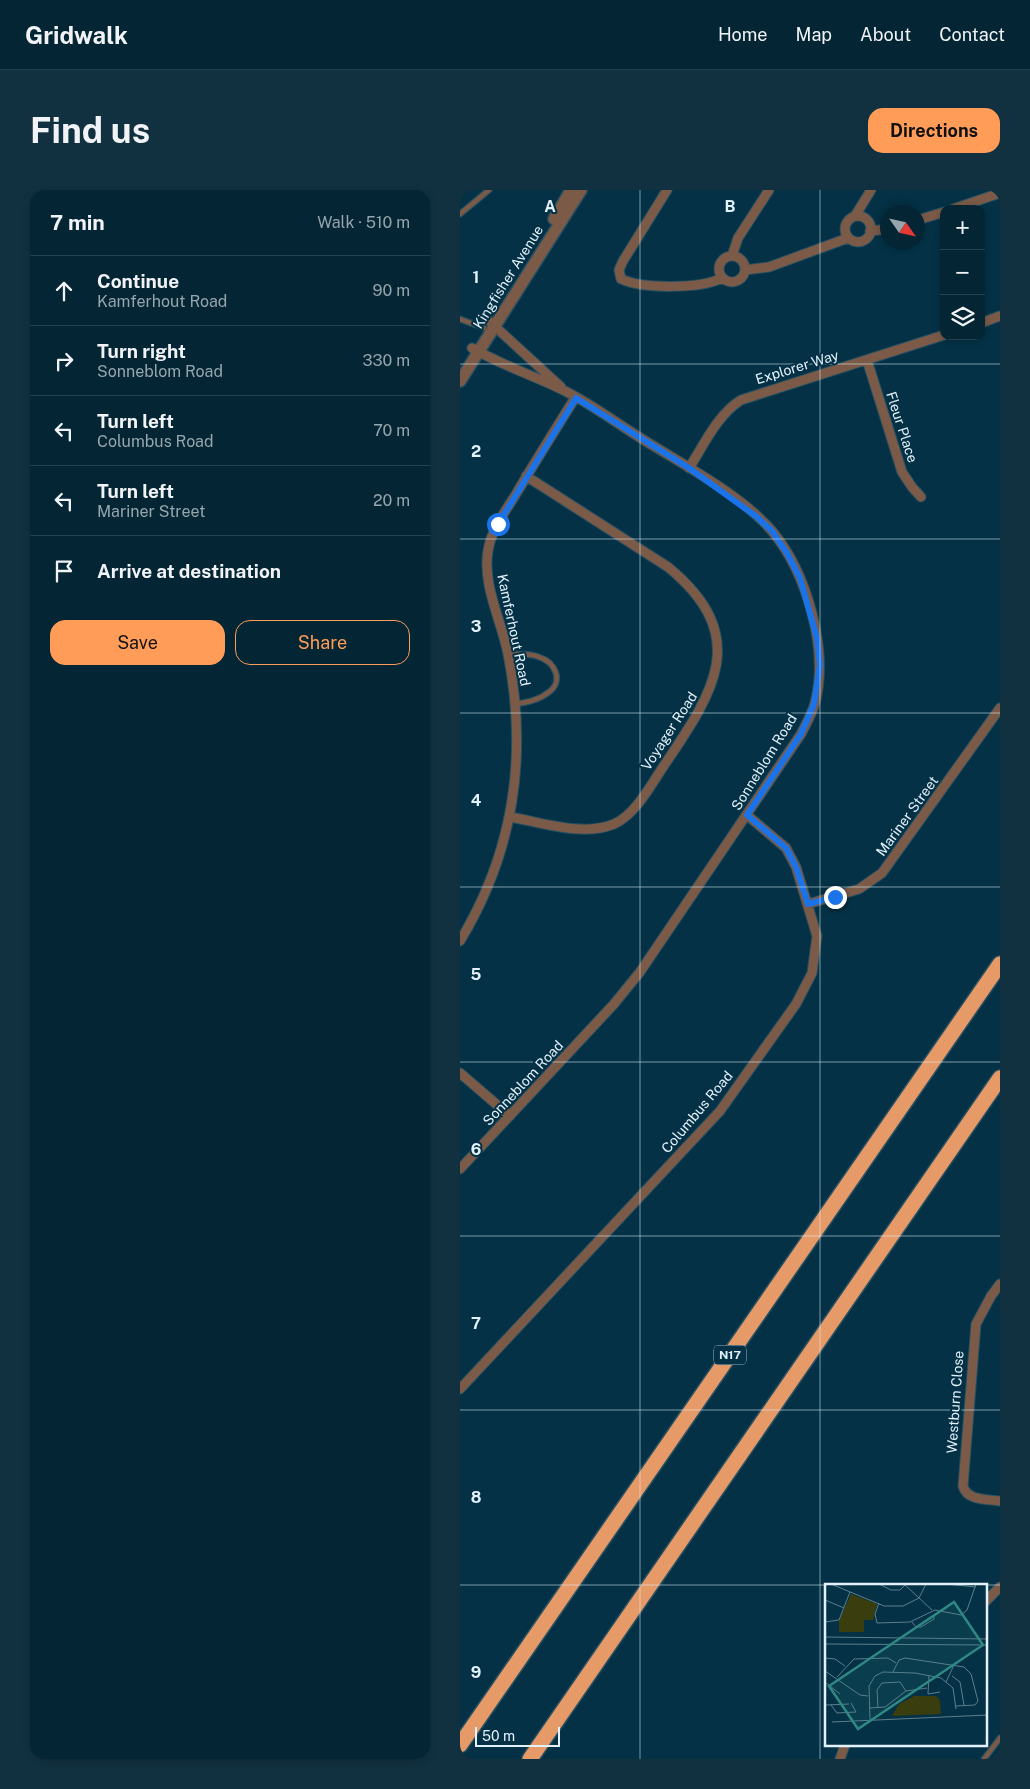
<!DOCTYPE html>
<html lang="en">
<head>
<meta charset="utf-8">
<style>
  :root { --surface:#032534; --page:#113140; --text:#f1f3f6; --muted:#97a5ac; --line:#24424f; --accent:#fe9c58 }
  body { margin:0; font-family:"Public Sans",sans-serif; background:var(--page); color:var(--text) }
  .controls { position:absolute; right:15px; top:15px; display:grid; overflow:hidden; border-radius:10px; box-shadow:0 2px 8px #0003 }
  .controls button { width:45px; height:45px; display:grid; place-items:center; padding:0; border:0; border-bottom:1px solid var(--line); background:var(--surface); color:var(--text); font:25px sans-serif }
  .compass { position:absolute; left:420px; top:15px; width:45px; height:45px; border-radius:50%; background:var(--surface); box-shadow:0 2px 8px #0003; rotate:124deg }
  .scale { position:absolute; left:15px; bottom:12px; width:85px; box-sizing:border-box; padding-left:5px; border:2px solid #e3f1fa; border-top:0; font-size:14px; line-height:18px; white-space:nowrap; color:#e3f1fa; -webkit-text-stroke:4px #043145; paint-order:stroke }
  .stop { position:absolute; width:15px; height:15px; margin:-11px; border:4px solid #1a73e8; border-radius:50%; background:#fff }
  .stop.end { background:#1a73e8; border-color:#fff; box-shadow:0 1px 5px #0008 }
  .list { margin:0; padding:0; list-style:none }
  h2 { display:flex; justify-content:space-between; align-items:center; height:65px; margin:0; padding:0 20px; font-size:21px }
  h2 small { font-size:16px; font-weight:400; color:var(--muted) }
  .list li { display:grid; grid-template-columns:32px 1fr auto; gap:15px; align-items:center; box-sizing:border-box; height:70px; padding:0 20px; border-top:1px solid var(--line) }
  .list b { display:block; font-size:19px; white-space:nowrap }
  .list p { margin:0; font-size:16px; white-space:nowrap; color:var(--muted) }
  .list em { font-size:16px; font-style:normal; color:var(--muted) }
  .actions { display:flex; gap:10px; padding:15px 20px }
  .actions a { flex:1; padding:11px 0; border:1px solid var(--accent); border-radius:15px; text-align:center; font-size:18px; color:var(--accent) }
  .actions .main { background:var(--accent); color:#111 }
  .icon { flex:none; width:28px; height:28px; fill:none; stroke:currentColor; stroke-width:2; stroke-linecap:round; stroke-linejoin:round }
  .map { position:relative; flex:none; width:540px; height:1569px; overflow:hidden; border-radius:15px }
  header { display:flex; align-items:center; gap:30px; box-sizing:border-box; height:70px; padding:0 25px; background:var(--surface); border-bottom:1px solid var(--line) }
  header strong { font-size:24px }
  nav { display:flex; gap:28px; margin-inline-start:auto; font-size:18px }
  .intro { display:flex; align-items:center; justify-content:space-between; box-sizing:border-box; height:120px; padding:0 30px }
  h1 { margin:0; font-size:35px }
  .button { padding:12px 22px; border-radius:15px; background:var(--accent); color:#111; font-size:18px; font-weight:700 }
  main { display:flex; gap:30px; padding:0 30px }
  aside { flex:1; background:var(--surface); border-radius:15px; box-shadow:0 2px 8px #0003 }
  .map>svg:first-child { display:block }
</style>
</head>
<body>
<header>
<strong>Gridwalk</strong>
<nav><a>Home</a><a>Map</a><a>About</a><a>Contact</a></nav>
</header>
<div class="intro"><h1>Find us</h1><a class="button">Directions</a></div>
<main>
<aside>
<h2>7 min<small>Walk · 510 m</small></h2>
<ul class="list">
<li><svg class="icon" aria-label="ahead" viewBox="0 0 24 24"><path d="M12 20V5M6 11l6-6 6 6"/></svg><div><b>Continue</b><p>Kamferhout Road</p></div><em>90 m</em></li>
<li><svg class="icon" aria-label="right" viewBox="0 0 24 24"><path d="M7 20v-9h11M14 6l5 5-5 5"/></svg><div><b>Turn right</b><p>Sonneblom Road</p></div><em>330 m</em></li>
<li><svg class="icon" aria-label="left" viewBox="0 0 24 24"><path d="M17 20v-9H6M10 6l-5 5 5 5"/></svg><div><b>Turn left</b><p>Columbus Road</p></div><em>70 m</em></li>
<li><svg class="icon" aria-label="left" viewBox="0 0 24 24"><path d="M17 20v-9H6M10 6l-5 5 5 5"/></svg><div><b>Turn left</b><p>Mariner Street</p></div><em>20 m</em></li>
<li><svg class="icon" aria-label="arrive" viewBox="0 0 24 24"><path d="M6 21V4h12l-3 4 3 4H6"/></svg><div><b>Arrive at destination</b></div></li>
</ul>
<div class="actions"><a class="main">Save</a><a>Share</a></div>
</aside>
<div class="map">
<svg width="540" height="1569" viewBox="0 0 540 1569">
  <rect width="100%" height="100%" fill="#043145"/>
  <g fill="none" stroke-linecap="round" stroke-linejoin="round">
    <g stroke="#285062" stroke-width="7">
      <path id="service" d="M0,24L29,0
        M0,129L24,138
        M48,464C58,464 70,463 79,467C95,472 104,491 89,502C79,510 68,512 56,514
        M524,1569L540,1548"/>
    </g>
    <g stroke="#285062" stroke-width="11">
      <path id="minor" d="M207,0L163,71L159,80L161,89C183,99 241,99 262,88
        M493,19L540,3
        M395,26L411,0
        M385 39a13 13 0 1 1 26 0a13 13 0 1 1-26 0Z
        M458,30L484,22
        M410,41L428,39
        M272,66L278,48L309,0
        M259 79a13 13 0 1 1 26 0a13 13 0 1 1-26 0Z
        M285,80L309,77L388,48
        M29,131L101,197
        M521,133L540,126
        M407,170L442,282L452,297L461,307
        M229,278C244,255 257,225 281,210L484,145
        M50,627C81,632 123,647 154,634C175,625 191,595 203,577C253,503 293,447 208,377L66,286
        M348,714L399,699L422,683L540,518
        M0,751C54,662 68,566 48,464C42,432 22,395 28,361C31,340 45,322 56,304C75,272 95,240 115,208
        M0,883L50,926
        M0,979L154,814L180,782L341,544C346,534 352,524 355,513C369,460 347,383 312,341C283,307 231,279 192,255C163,238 135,216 105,201C75,186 41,175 12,158
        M0,1199L260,921L336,814L352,783L357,746L336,677L326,658L287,625
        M540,1311C527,1309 507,1311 503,1296L516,1134L531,1106L540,1094
        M526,1411L540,1397
        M380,1569L385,1555"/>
    </g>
    <g stroke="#285062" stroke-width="14">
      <path id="tertiary" d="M94,29L111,0
        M0,191L121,0"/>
    </g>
    <g stroke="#285062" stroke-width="18">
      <path id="motorway" d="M0,1555L540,774
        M70,1569L540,888"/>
    </g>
    <use href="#service" stroke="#7b5b48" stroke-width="4.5"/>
    <use href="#minor" stroke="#7b5b48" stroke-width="9"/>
    <use href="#tertiary" stroke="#7b5b48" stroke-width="11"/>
    <use href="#motorway" stroke="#e69a67" stroke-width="15"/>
  </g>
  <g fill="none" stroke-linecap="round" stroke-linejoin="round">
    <path stroke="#1a73e8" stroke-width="6" d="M38,334L116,208L229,278L297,327L312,341L327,363L340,388L357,448L360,475L354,514L341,544L287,625L326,658L336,677L348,714L375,707"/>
  </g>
  <path fill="none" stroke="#e3f1fa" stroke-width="1" stroke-opacity="0.55" d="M180,0V1569M360,0V1569M0,174H540M0,349H540M0,523H540M0,697H540M0,872H540M0,1046H540M0,1220H540M0,1395H540"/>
  <g text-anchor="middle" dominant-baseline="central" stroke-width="4" stroke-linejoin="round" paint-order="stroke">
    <rect fill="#043145" stroke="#a0b7c4" stroke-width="1" x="254" y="1155.5" width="32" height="19" rx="4"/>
    <g font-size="12" font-weight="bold" fill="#e3f1fa">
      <text x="270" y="1165">N17</text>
    </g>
    <g font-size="14" fill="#e3f1fa" stroke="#043145">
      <text transform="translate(48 87) rotate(-58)">Kingfisher Avenue</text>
      <text transform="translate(337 177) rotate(-17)">Explorer Way</text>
      <text transform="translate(442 237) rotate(72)">Fleur Place</text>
      <text transform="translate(54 440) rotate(78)">Kamferhout Road</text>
      <text transform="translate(209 541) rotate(-57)">Voyager Road</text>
      <text transform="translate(304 572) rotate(-58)">Sonneblom Road</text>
      <text transform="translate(447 626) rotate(-54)">Mariner Street</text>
      <text transform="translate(63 893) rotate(-47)">Sonneblom Road</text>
      <text transform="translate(237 922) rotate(-50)">Columbus Road</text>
      <text transform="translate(495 1212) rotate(-86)">Westburn Close</text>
    </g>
  </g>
  <g transform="translate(365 1394)">
    <rect width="162" height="162" fill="#043145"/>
    <path d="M26,10L52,20L48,36H39V48H14V37ZM89,112H111L115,116L116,130L67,132L74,120Z" fill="#3a3d0d"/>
    <path fill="none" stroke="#5d7e8d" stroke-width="1" d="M6,0L59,22H78L94,14L101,0M54,0L66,6H75L80,1M79,0L107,26M121,0L151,3M0,16L19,24M54,19L50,30L52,39L85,38L110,26L136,31L142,26L151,0M0,38L14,36L25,8M87,38L91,43H96L109,35V32M0,53L163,55M0,60L163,61M0,74L10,75L20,82M0,87L35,111L43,112M68,88L74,76L80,74L139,83L146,90L153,117L150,121L131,122M104,91L103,110L115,108M127,92L135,98L139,121M12,93L29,75L63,74L71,79M0,98L15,110M121,98L129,81M1,121L24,120M6,121L12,129L31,128L26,119M44,124L60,123L81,107L102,104M53,124L52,106L57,99L75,98L81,107M45,135L44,102L50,92L58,88L90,89L116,94L128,104L131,125M7,138L163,131"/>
    <path fill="#2f8883" fill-opacity="0.15" stroke="#2f8883" stroke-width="2.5" d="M129,18L158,61L33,145L4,102Z"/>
    <rect width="162" height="162" fill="none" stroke="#e3f1fa" stroke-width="2.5"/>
  </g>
  <g font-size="16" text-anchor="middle" font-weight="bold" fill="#e3f1fa" stroke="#043145" stroke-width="4" stroke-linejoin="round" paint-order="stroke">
    <text x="90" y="22">A</text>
    <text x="270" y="22">B</text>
    <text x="16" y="93">1</text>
    <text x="16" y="267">2</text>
    <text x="16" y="442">3</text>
    <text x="16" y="616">4</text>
    <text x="16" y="790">5</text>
    <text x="16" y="965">6</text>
    <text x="16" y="1139">7</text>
    <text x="16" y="1313">8</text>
    <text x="16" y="1488">9</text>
  </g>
</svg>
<div class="controls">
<button>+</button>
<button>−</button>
<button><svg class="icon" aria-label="layers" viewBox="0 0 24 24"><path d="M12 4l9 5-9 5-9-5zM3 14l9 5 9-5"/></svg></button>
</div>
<svg class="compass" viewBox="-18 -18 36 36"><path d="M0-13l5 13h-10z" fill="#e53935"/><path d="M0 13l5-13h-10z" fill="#97a5ac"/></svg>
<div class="scale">50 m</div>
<div class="stop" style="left:38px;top:334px"></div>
<div class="stop end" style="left:375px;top:707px"></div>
</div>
</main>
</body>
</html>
